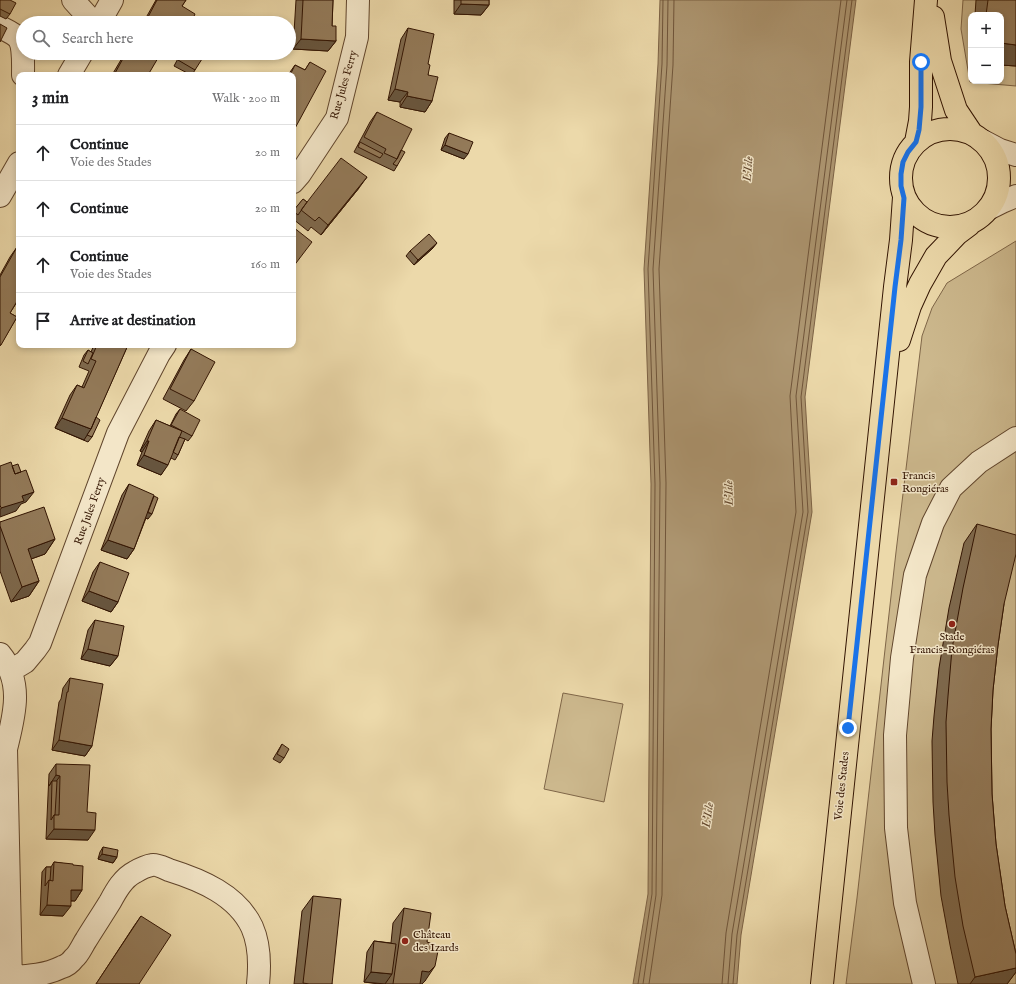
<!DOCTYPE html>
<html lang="en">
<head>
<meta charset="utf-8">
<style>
  :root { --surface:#fff; --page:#f2f2f2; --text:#202124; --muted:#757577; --line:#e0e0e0 }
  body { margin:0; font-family:"IM FELL English",serif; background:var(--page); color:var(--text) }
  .controls { position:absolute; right:12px; top:12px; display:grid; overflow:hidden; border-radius:8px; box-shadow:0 2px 6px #0003 }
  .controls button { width:36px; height:36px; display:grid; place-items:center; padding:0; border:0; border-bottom:1px solid var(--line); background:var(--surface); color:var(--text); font:20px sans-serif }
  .stop { position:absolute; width:12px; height:12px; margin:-9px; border:3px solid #1a73e8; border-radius:50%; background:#fff }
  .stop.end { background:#1a73e8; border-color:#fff; box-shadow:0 1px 4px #0008 }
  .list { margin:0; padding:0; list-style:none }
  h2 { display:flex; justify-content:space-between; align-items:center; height:52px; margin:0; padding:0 16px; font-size:17px }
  h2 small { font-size:13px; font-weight:400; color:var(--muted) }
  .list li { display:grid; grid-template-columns:26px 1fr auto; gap:12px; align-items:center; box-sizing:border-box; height:56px; padding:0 16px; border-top:1px solid var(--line) }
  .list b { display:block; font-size:15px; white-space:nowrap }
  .list p { margin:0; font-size:13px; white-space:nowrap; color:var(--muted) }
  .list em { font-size:13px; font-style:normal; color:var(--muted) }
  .icon { flex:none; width:22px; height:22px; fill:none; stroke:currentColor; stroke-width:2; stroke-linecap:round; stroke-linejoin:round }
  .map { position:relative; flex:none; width:1016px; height:984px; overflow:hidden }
  .search { position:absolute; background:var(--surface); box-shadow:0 2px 6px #0003; left:16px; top:16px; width:280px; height:44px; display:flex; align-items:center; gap:10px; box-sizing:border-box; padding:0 14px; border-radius:22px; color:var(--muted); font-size:15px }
  .panel { position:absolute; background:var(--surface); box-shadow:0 2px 6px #0003; left:16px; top:72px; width:280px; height:276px; border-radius:8px }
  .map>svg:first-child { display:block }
</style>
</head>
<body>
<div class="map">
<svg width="1016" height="984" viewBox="0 0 1016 984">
  <rect width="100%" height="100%" fill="#ecd9aa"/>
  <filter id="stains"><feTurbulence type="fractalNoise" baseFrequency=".005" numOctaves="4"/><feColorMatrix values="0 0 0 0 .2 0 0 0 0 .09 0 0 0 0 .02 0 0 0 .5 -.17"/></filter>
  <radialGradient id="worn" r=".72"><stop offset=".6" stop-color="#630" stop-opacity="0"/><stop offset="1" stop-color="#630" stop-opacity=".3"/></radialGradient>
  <path fill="#ccb88d" stroke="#7f6648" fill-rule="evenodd" d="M963,0H1016V86L970,82L961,29ZM971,15H1001V81H971Z
    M1016,241V984H846L857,898L896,552L922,336L932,308L947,283Z
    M563,693L623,704L604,802L544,789Z"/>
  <path fill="#ad9671" stroke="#7c6245" d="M660,0H856L805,397L812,512L741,935L737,984H633L648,894L651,484L644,269L658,64Z"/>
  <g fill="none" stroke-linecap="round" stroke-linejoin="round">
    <path stroke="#70553a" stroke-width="1" d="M638,984L652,894L655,484L648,269L662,64L663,0
      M643,984L656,895L660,483L653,269L667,65L668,0
      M649,984L662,895L666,483L659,269L673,65L674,0
      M722,984L726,933L796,512L790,396L841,0
      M728,984L732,934L803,512L796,396L847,0
      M733,984L737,935L808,512L801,397L852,0"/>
    <g stroke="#60452c" stroke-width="24">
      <path id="minor" d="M73,0L94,23
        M99,23L112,0
        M0,27C6,30 15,34 19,39C24,47 23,66 23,75
        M69,75L82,53
        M983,141L1000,150L1016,155
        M293,182L300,174L337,118L357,37L358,0
        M0,196L19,163
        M990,208L1002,202L1016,196
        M0,654C24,683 14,716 6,749L11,984
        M10,671L25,662L35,650L40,643L118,433L159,354L165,345
        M12,977C29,976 46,975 62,967C66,966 71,962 74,958C79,954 82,946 86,940C94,927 102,915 110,902C116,891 123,878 135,872C140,869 146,866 152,865C157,864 164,868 169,870C201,880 237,895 252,927C260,945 260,965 258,984
        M924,984L905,903L896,828L895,735L902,658L915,575L933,523L951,488L979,462L1016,438"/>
    </g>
    <g stroke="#321402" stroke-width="24">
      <path id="major" d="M933,17L940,61L956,110L972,134
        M901 178a49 49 0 1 1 98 0a49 49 0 1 1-98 0Z
        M916,142L920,121L921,107V62L926,0
        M899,340L910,306L920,284L936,256L957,234L969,225
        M822,984L895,287L901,240L904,197"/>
    </g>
    <use href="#minor" stroke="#f3e6c8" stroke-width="22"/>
    <use href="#major" stroke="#ecd9aa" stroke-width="22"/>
  </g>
  <path fill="#7e694d" stroke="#321402" d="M0,0L10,14L6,19L0,16Z
    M156,0H186L182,6L191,23H143Z
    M296,0H333L332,26L336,41L328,51L293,49Z
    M454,0H489V5L481,15L454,14Z
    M976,0H1016V66L1001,65V15H975Z
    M408,28L428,64V75L432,101L425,112L400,107V102L388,100L401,39Z
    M971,50V61H970Z
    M125,53H148V75H112Z
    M181,53H192L195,70L192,75H191L174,66Z
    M310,62L293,132V75H288L295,65L305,70Z
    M377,112L401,150L397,166L394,171L354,152L370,122Z
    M449,133L464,159L441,150L445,138Z
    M359,188L321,235L311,227L308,231L293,219V212L303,199L307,202Z
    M17,247L19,248V303L17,302L10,313L17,317L0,346V275L10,257Z
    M433,248L414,265L406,256L410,251Z
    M94,345H128L96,417L92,437L88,442L55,428L70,395L77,385L82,387L89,371L79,367L84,355L88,350L91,352Z
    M191,349L194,401L186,411L163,399L184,360Z
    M180,409L192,436L188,441L185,439L178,455L175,460L171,458L161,475L137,465L142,452L140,451L149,431L156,420L170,426L176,414Z
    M129,484L148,519L146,518L134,549L127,559L101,550L122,495Z
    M0,522L55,539L45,554L31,559L39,581L29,596L11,602L0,571Z
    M977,524L1004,604L998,645L993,690L991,729L992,794L996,844L1005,906L1016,954V972L1007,984H958L950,945L941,896L935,835L933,802L932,741L934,716L939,668L949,608L964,543Z
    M100,562L118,602L111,612L82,601L93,572Z
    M95,620L118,656L110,666L81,659L88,630Z
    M70,678L92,746L85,756L52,750L59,702L61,699L63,688Z
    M282,744L284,758L280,763L273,759Z
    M56,764L87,812L88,840L46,839L49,774Z
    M103,847L117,857L113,863L98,859L100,852Z
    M54,862L73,865L82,890L75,901H71L63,916L40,915L42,872L46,867H51Z
    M313,896L332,984H294L302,911Z
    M404,908L427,942L425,981L422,984H379L364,982L367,952L374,941L391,943L393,923Z
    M141,916L139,984H96L134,926Z"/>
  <path fill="#67553e" stroke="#321402" d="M461,4L489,5L481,15L454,14Z
    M301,39L336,41L328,51L293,49Z
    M1001,43L1016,45V66L1001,65Z
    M395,89L408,92L400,102L388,100Z
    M407,96L432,101L425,112L400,107Z
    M445,145L468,154L464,159L441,150Z
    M367,177L359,188L321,235L328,225Z
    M437,243L433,248L414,265L418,260Z
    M62,418L91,429L84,440L55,428Z
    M147,441H149L142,452L140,451Z
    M144,455L168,465L161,475L137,465Z
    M34,492L26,502L21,504L16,511L0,517V510L1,508L22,496Z
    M146,512L152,514L148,519L143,517Z
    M55,539L45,554L17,564L28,549Z
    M108,540L134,549L127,559L101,550Z
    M39,581L29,596L11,602L22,587Z
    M89,591L118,602L111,612L82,601Z
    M88,649L118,656L110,666L81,659Z
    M59,740L92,746L85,756L52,750Z
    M56,775L60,776L53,786L52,781L49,786Z
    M54,829L95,830L88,840L46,839Z
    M102,854L117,857L113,863L98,859Z
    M71,890H82L75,901L64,900Z
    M47,905L71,906L63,916L40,915Z
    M435,966L425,981L422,984H412L422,971Z
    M1016,968V972L1007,984H970L975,977Z
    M371,972L392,974L385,984L364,982Z"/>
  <path fill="#937a59" stroke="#321402" d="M0,0H10L16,3L10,14L0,9Z
    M157,0H186L182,6L195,14L191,23H160L148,17Z
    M303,0H333L332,26H336V41L301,39Z
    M461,0H489V5L461,4Z
    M988,0H1016V45L1001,43V15H986Z
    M0,24L7,28L0,42Z
    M408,28L434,34L428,64L430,65L428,75L438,77L432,101L407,96L408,92L395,89Z
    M126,53H148L158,58L148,75H114Z
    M182,53H192L202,59L195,70L178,60Z
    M310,62L326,71L293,132V75H290L295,65L305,70Z
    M377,112L412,129L397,159L384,153L386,149L364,137Z
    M449,133L473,142L468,154L445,145Z
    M360,142L383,154L380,158L358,147Z
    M401,150L405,152L397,166L393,164L397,159Z
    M341,158L367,177L328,225L319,217L315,221L301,210Z
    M303,199L307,202L298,215L293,211Z
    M293,227L312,242L293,267Z
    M429,234L437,243L418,260L410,251Z
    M17,247L19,248V298L10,313L17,317L1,345H0V277Z
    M97,345H128L91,429L62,418L77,385L84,388L96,361L91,359Z
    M191,349L215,362L194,401L170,389Z
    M88,350L93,353L88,364L83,361Z
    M180,409L200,420L192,436L171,425Z
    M96,417L100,420L92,437L87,435L91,429Z
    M156,420L182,431L168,465L144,455L149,441H147Z
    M179,437L185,439L178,455L173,452Z
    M11,462L15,474L26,470L34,492L22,496L24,501L1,508L0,505V466Z
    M18,464L21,472L15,474L12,466Z
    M129,484L154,495L134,549L108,540Z
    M154,496L158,498L152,514L148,512Z
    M44,507L55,539L28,549L39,581L22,587L0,526V522Z
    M977,524L1016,535V554L1004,604L998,645L993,690L991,729L992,794L996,844L1005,906L1016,954V968L975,977L963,926L955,877L949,815L947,782L946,722L948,696L952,649L963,588Z
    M100,562L129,573L118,602L89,591Z
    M95,620L124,626L118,656L88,649Z
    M70,678L103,684L92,746L59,740L67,692H68Z
    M282,744L289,749L284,758L277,754Z
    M56,764L90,765L87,812L96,813L95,830L54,829V815H59L60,776L56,775Z
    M52,781H57L55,815H54L51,820Z
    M103,847L118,850L117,857L102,854Z
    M54,862L73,864V865L83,866L82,890H71V906L47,905L49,880L53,881Z
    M46,867H51L50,881L49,880L45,886Z
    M313,896L341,899L332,984H309L303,983Z
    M404,908L431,913L427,942L433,944L438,951L435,966L429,972L422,971L420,984H393Z
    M141,916L171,935L139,984H96Z
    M374,941L396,944L392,974L371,972Z"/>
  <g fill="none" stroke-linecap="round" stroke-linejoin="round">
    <path stroke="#1a73e8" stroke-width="5" d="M848,728L895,287L901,240L904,198L901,186V174L903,162L908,152L916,142L919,130L921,107V62"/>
  </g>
  <g fill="#8f2418" stroke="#f3e6c8" stroke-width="1.5">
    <rect x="890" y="478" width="8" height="8" rx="2"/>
    <circle cx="952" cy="624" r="4"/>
    <circle cx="405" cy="941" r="4"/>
  </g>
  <g text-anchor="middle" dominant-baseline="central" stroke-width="3" stroke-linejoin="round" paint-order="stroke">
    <g font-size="11" fill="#321402" stroke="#f3e6c8">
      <text transform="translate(344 85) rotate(-74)">Rue Jules Ferry</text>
      <text transform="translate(90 511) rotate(-70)">Rue Jules Ferry</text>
      <text transform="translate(842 786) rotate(-84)">Voie des Stades</text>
    </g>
    <g font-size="11" fill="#321402" stroke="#f3e6c8" text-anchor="start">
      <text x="902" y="476">Francis<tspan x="902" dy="13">Rongiéras</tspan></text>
      <text x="952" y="637" text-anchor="middle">Stade<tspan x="952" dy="13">Francis-Rongiéras</tspan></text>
      <text x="413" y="935">Château<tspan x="413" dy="13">des Izards</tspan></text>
    </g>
    <g font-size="12" font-style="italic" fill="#63482e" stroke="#f3e6c8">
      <text transform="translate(748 169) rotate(-85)">L'Isle</text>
      <text transform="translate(729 493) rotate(-91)">L'Isle</text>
      <text transform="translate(708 815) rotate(-81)">L'Isle</text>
    </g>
  </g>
  <rect width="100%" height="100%" filter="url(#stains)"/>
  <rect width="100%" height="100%" fill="url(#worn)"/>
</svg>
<div class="controls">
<button>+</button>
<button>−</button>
</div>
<div class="stop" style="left:921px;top:62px"></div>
<div class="stop end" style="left:848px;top:728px"></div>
<div class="search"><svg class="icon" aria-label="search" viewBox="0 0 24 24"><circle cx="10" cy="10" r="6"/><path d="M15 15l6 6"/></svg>Search here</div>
<section class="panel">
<h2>3 min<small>Walk · 200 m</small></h2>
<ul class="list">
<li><svg class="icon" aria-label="ahead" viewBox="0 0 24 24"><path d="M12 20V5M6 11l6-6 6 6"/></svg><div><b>Continue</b><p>Voie des Stades</p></div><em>20 m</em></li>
<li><svg class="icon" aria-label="ahead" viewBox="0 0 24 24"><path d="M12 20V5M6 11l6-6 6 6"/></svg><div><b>Continue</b></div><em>20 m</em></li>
<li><svg class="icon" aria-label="ahead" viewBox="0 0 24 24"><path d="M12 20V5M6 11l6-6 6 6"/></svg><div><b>Continue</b><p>Voie des Stades</p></div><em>160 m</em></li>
<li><svg class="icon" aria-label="arrive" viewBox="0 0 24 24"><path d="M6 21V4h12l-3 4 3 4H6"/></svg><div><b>Arrive at destination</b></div></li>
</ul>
</section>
</div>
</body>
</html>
